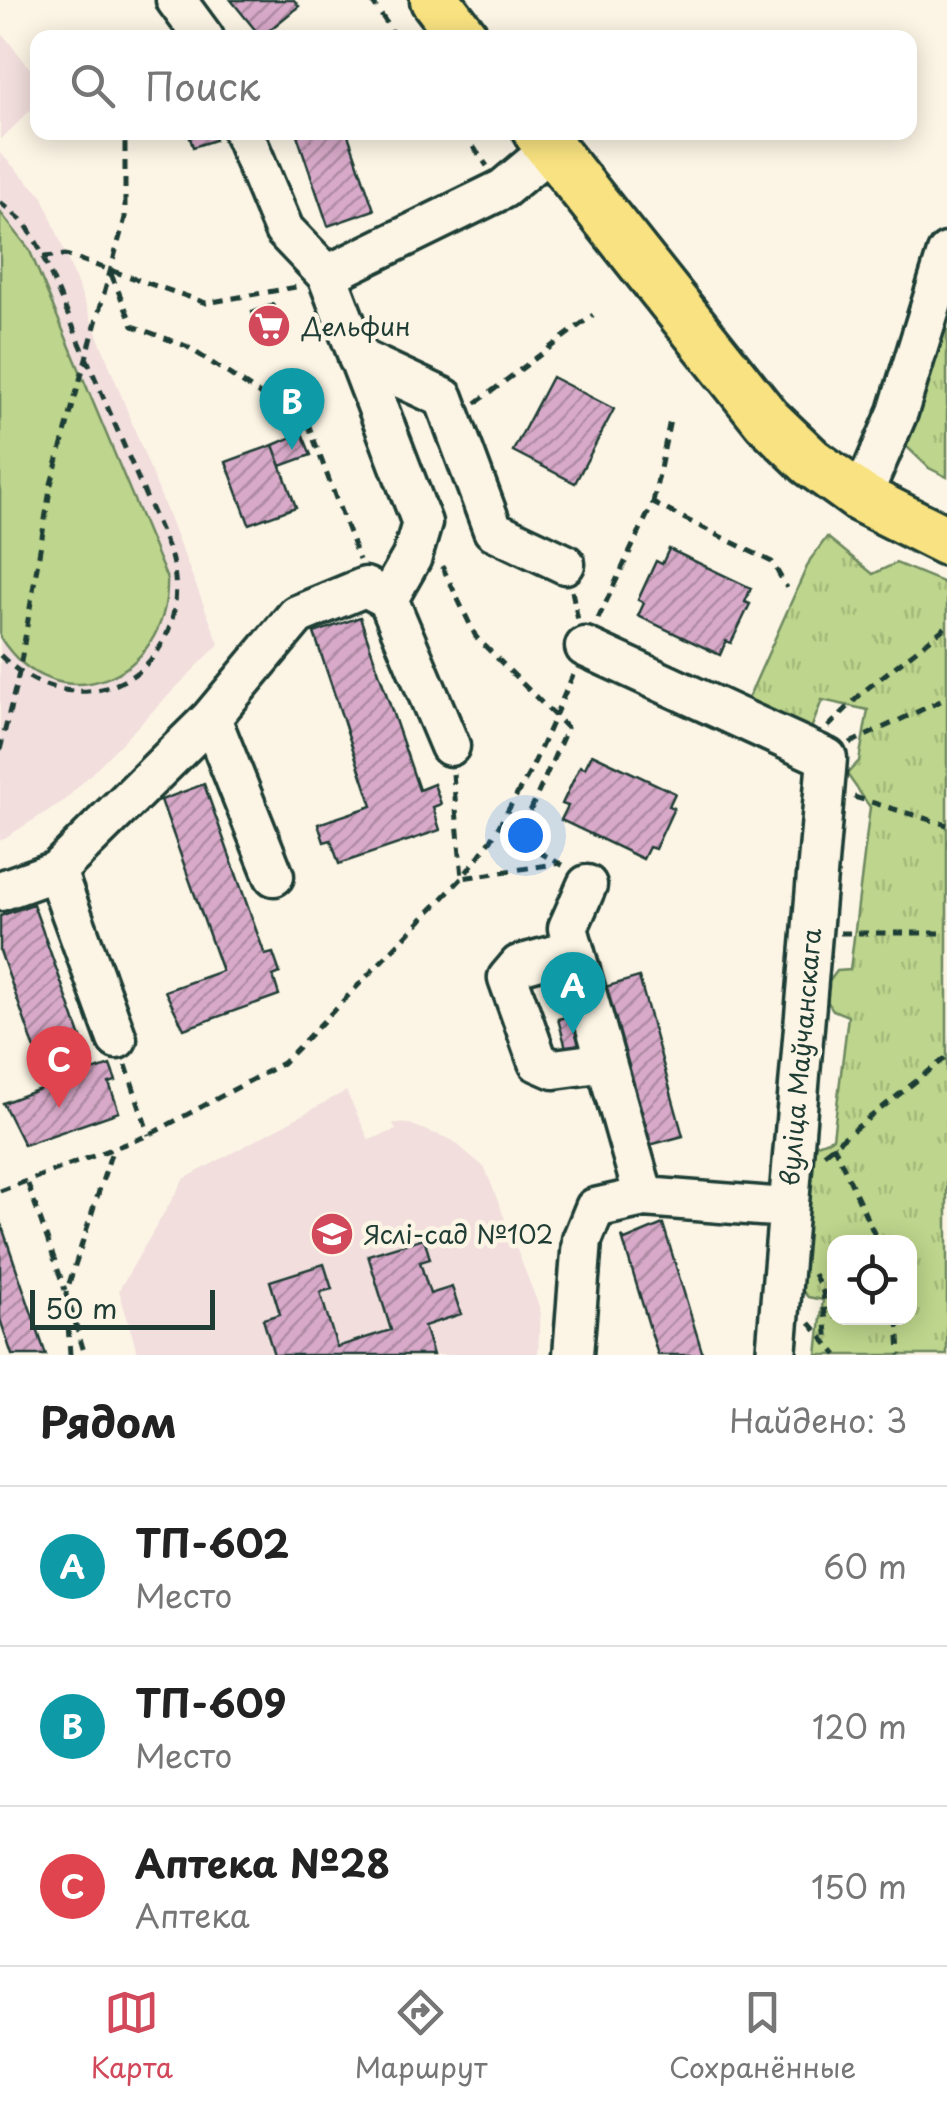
<!DOCTYPE html>
<html lang="ru">
<head>
<meta charset="utf-8">
<style>
  :root { --surface:#fff; --page:#f2f2f2; --text:#222; --muted:#767676; --line:#e0e0e0; --accent:#d1495b }
  body { margin:0; font-family:"Playpen Sans",sans-serif; background:var(--page); color:var(--text) }
  .controls { position:absolute; right:30px; bottom:30px; display:grid; overflow:hidden; border-radius:20px; box-shadow:0 5px 25px #0003 }
  .controls button { width:90px; height:90px; display:grid; place-items:center; padding:0; border:0; border-bottom:2px solid var(--line); background:var(--surface); color:var(--text); font:50px sans-serif }
  .scale { position:absolute; left:30px; bottom:25px; width:185px; box-sizing:border-box; padding-left:10px; border:5px solid #1f3d34; border-top:0; font-size:28px; line-height:35px; white-space:nowrap; color:#1f3d34; -webkit-text-stroke:8px #fcf5e5; paint-order:stroke }
  .you { position:absolute; left:525px; top:835px; width:35px; height:35px; margin:-25px; border:8px solid #fff; border-radius:50%; background:#1a73e8; box-shadow:0 0 0 15px #1a73e833 }
  .badge { display:grid; place-items:center; width:65px; height:65px; border-radius:50%; background:var(--accent); color:#fff; font-size:32px; font-weight:700 }
  .pin { position:absolute; translate:-50% -82px; filter:drop-shadow(0 2px 5px #0008) }
  .pin::after { content:''; position:absolute; top:52px; width:35px; height:30px; background:inherit; clip-path:polygon(0 0,100% 0,50% 100%) }
  .list { margin:0; padding:0; list-style:none }
  h2 { display:flex; justify-content:space-between; align-items:center; height:130px; margin:0; padding:0 40px; font-size:42px }
  h2 small { font-size:32px; font-weight:400; color:var(--muted) }
  .list li { display:grid; grid-template-columns:65px 1fr auto; gap:30px; align-items:center; box-sizing:border-box; height:160px; padding:0 40px; border-top:2px solid var(--line) }
  .list b { display:block; font-size:38px; white-space:nowrap }
  .list p { margin:0; font-size:32px; white-space:nowrap; color:var(--muted) }
  .list em { font-size:32px; font-style:normal; color:var(--muted) }
  .icon { flex:none; width:55px; height:55px; fill:none; stroke:currentColor; stroke-width:2; stroke-linecap:round; stroke-linejoin:round }
  .map { position:relative; flex:none; width:947px; height:1355px; overflow:hidden }
  .search { position:absolute; background:var(--surface); box-shadow:0 5px 25px #0003; left:30px; right:30px; top:30px; height:110px; display:flex; align-items:center; gap:25px; box-sizing:border-box; padding:0 35px; border-radius:20px; color:var(--muted); font-size:38px }
  .sheet { height:610px; background:var(--surface) }
  nav { display:flex; justify-content:space-around; align-items:center; box-sizing:border-box; height:140px; border-top:2px solid var(--line); background:var(--surface); font-size:28px; color:var(--muted) }
  nav a { display:grid; justify-items:center; gap:5px }
  nav .on { color:var(--accent) }
  .map>svg:first-child { display:block }
</style>
</head>
<body>
<div class="map">
<svg width="947" height="1355" viewBox="0 0 947 1355">
  <defs>
    <pattern id="grass-tufts" width="24" height="20" patternUnits="userSpaceOnUse" patternTransform="scale(2.5)"><rect width="24" height="20" fill="#bdd58c"/><path d="M3 7l-1-3M5 7V3M7 7l1-3M15 17l-1-3M17 17v-4M19 17l1-3" fill="none" stroke="#a2b879"/></pattern>
    <pattern id="building-hatch" width="6" height="6" patternUnits="userSpaceOnUse" patternTransform="scale(2.5)"><rect width="6" height="6" fill="#d8a9c9"/><path d="M-1 1l2-2M0 6l6-6M5 7l2-2" fill="none" stroke="#af8ba4"/></pattern>
  </defs>
  <rect width="100%" height="100%" fill="#fcf5e5"/>
  <filter id="ink" filterUnits="userSpaceOnUse"><feTurbulence type="fractalNoise" baseFrequency=".01" numOctaves="2"/><feDisplacementMap in="SourceGraphic" scale="20" xChannelSelector="R" yChannelSelector="G"/><feConvolveMatrix kernelMatrix="1 2 1 2 8 2 1 2 1" color-interpolation-filters="sRGB"/></filter>
  <g filter="url(#ink)">
    <path fill="#f1dedd" d="M0,31L38,78L37,104L0,140Z
      M0,153L43,197L219,644L65,800L0,841Z
      M346,1091L369,1140L396,1130L393,1123L409,1124L452,1140L485,1168L540,1309L538,1355H138L119,1290L184,1179Z"/>
    <path fill="url(#grass-tufts)" stroke="#6e8960" stroke-width="2.5" fill-rule="evenodd" d="M947,294V477L929,468L904,444Z
      M827,537L873,574L896,563L947,584V1355H817L823,1300L808,1297L799,1287L807,1158L817,1144L833,1138L848,1016L833,1010L825,998L828,983L837,971L850,970L870,807L847,774L859,761L868,710L822,700L811,729H801L747,701L810,560ZM834,1242H910V1318H834Z"/>
    <path fill="#bdd58c" stroke="#6e8960" stroke-width="2.5" d="M0,212L29,249L167,579C170,680 55,725 0,637Z"/>
    <path fill="url(#building-hatch)" stroke="#1f3d34" stroke-width="2.5" d="M294,0L299,6L261,37L231,0Z
      M188,132H213L215,140L193,147Z
      M296,132H347L374,210L328,226Z
      M273,304L286,340L265,348L252,312Z
      M552,377L614,409L575,483L513,451Z
      M302,433L311,455L281,466L273,445Z
      M273,445L296,507L249,524L226,462Z
      M669,549L751,588L745,602L750,604L731,643L726,641L720,655L638,616L644,603L638,600L656,561L662,564Z
      M360,617L419,790L434,784L441,804L433,807L440,830L339,864L331,840L324,842L318,824L372,806L314,633Z
      M592,754L675,793L669,806L674,808L655,849L649,847L643,859L561,820L568,806L562,804L580,766L585,768Z
      M204,784L265,955L273,953L280,973L273,976L279,995L184,1029L165,991L222,971L161,800Z
      M33,904L93,1071L110,1065L116,1081L109,1083L119,1112L24,1145L3,1103L48,1086L0,951V916Z
      M639,977L683,1136L642,1147L598,989Z
      M578,1014L588,1049L568,1055L558,1019Z
      M0,1221L46,1355H12L0,1319Z
      M663,1224L703,1355H658L622,1237L625,1240Z
      M424,1238L430,1259L420,1262L430,1294L452,1287L461,1314L424,1326L433,1355H274L263,1319L280,1314L270,1281L324,1264L332,1289L320,1292L337,1347L391,1330L368,1255Z"/>
    <g fill="none" stroke-linecap="round" stroke-linejoin="round">
      <g stroke="#1f3d34" stroke-width="45">
        <path id="minor" d="M176,0L204,38
          M243,132L284,230L327,275L503,189L551,149
          M358,358L444,398L493,530L565,564
          M861,498L898,412L947,253
          M388,599L450,746
          M585,647L827,758L776,1355
          M211,718L274,876
          M56,871L117,1039
          M587,885L568,928L644,1197L787,1208
          M0,891L56,871L211,718L297,615L365,587L388,599L412,557L422,523L327,275
          M573,950L519,965L508,978L538,1062L554,1069L606,1062
          M573,1355L582,1240L595,1208L644,1197"/>
      </g>
      <g stroke="#1f3d34" stroke-width="55">
        <path id="major" d="M435,0L464,38
          M538,132L767,420L811,462L861,498L947,541"/>
      </g>
      <path stroke="#1f3d34" stroke-width="5" stroke-dasharray="10 8" stroke-linecap="butt" d="M371,0L397,38
        M463,132L487,166
        M0,202L25,223L38,245L170,553C203,666 84,739 0,655
        M43,257L66,255L206,303L296,287
        M111,274L133,326L186,346L309,426
        M295,389L359,560
        M476,403L593,315
        M653,503L670,420
        M442,566L476,637L567,728L528,816L535,850L566,867
        M572,591L578,620
        M598,619L653,503L772,562L787,588
        M828,727L864,691L947,626
        M850,743L947,698
        M0,750L19,673L51,484L125,218V132
        M453,774L462,878L561,863
        M854,797L947,825
        M840,933H947
        M126,1065L149,1135
        M833,1144L878,1242
        M824,1153L947,1057
        M28,1184L65,1290
        M0,1191L149,1135L283,1063L462,878L491,840L531,770L573,675
        M814,1274L823,1292L828,1344
        M70,1305L85,1355
        M898,1318L900,1355
        M810,1323L837,1355
        M70,1355L66,1293L112,1151"/>
      <use href="#minor" stroke="#fcf5e5" stroke-width="38"/>
      <use href="#major" stroke="#f8e281" stroke-width="48"/>
    </g>
  </g>
  <defs>
    <g id="supermarket-disc" transform="scale(2.25)"><circle r="9.5" fill="#d1495b" stroke="#fcf5e5"/><path d="M-6-5.5h2.5l.6 2H6L4.5 2H-2.5L-4.4-4H-6ZM-1.5 3.2a1.3 1.3 0 1 0 .1 0ZM3 3.2a1.3 1.3 0 1 0 .1 0Z" fill="#fff"/></g>
    <g id="school-disc" transform="scale(2.25)"><circle r="9.5" fill="#d1495b" stroke="#fcf5e5"/><path d="M0-5L7-2L0 1L-7-2ZM-4 1L0 2.5L4 1V4Q0 6-4 4Z" fill="#fff"/></g>
  </defs>
  <g fill-rule="evenodd">
    <use href="#supermarket-disc" x="269" y="326"/>
    <use href="#school-disc" x="332" y="1234"/>
  </g>
  <g text-anchor="middle" dominant-baseline="central" stroke-width="9" stroke-linejoin="round" paint-order="stroke">
    <g font-size="25" fill="#1f3d34" stroke="#fcf5e5" text-anchor="start">
      <text x="302" y="326">Дельфин</text>
      <text x="364" y="1234">Яслі-сад №102</text>
    </g>
    <g font-size="25" fill="#1f3d34" stroke="#fcf5e5">
      <text transform="translate(800 1057) rotate(-85)">вуліца Маўчанскага</text>
    </g>
  </g>
</svg>
<div class="controls">
<button><svg class="icon" aria-label="locate" viewBox="0 0 24 24"><circle cx="12" cy="12" r="6"/><path d="M12 2v4M12 18v4M2 12h4M18 12h4"/></svg></button>
</div>
<div class="scale">50 m</div>
<div class="you"></div>
<div class="pin badge" style="left:573px;top:1034px;background:#0f9aa8">A</div>
<div class="pin badge" style="left:292px;top:450px;background:#0f9aa8">B</div>
<div class="pin badge" style="left:59px;top:1108px;background:#e0444e">C</div>
<div class="search"><svg class="icon" aria-label="search" viewBox="0 0 24 24"><circle cx="10" cy="10" r="6"/><path d="M15 15l6 6"/></svg>Поиск</div>
</div>
<section class="sheet">
<h2>Рядом<small>Найдено: 3</small></h2>
<ul class="list">
<li><span class="badge" style="background:#0f9aa8">A</span><div><b>ТП-602</b><p>Место</p></div><em>60 m</em></li>
<li><span class="badge" style="background:#0f9aa8">B</span><div><b>ТП-609</b><p>Место</p></div><em>120 m</em></li>
<li><span class="badge" style="background:#e0444e">C</span><div><b>Аптека №28</b><p>Аптека</p></div><em>150 m</em></li>
</ul>
</section>
<nav>
<a class="on"><svg class="icon" aria-label="map" viewBox="0 0 24 24"><path d="M3 6l6-2 6 2 6-2v14l-6 2-6-2-6 2zM9 4v14M15 6v14"/></svg>Карта</a>
<a><svg class="icon" aria-label="directions" viewBox="0 0 24 24"><path d="M12 3l9 9-9 9-9-9zM9 14v-3h6M13 9l2 2-2 2"/></svg>Маршрут</a>
<a><svg class="icon" aria-label="saved" viewBox="0 0 24 24"><path d="M7 4h10v16l-5-4-5 4z"/></svg>Сохранённые</a>
</nav>
</body>
</html>
